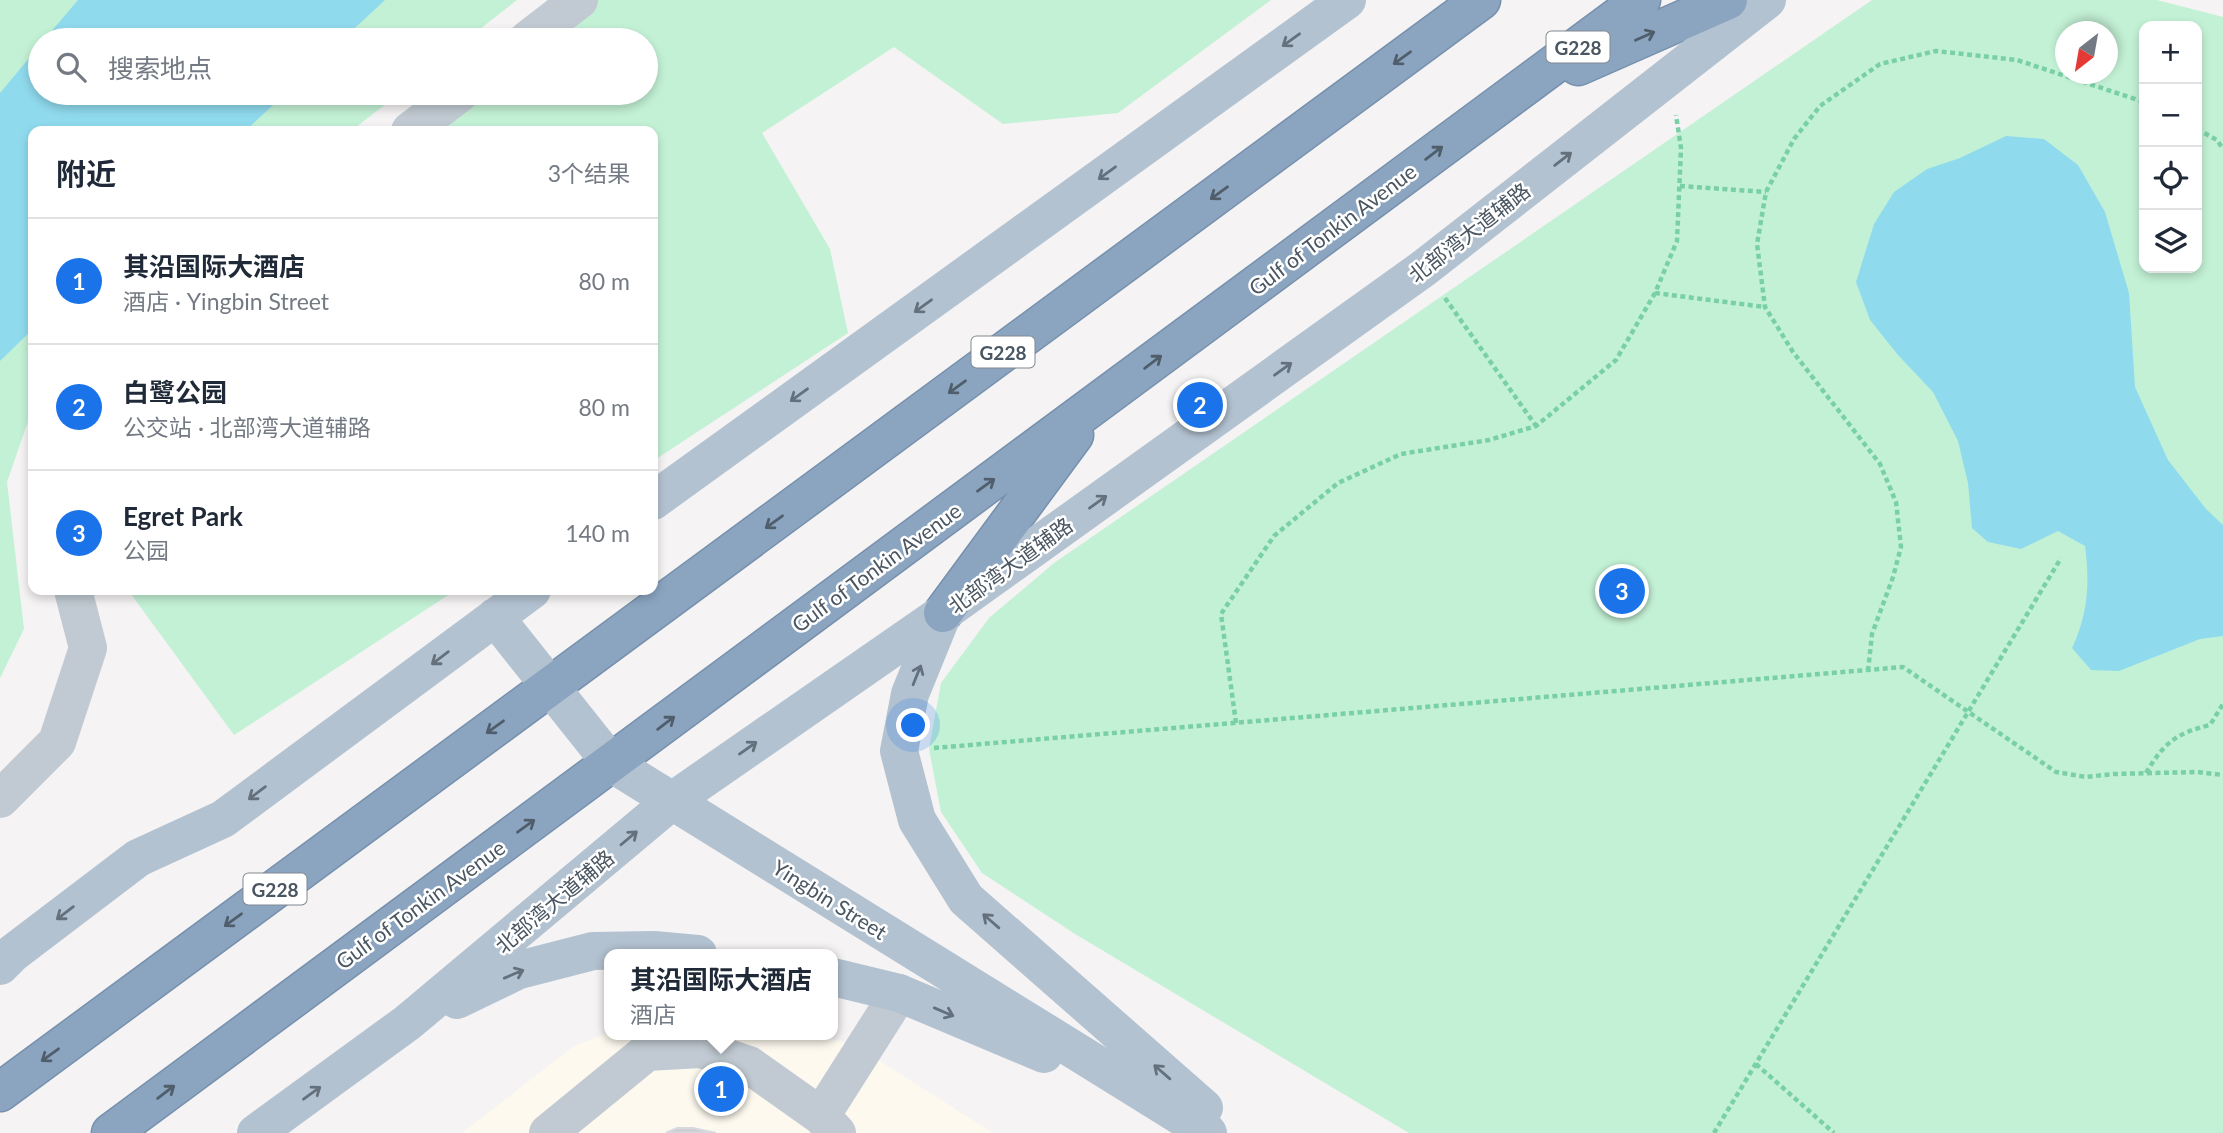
<!DOCTYPE html>
<html lang="zh">
<head>
<meta charset="utf-8">
<style>
  :root { --surface:#fff; --page:#f6f6f7; --text:#1f2937; --muted:#747a83; --line:#e0e1e3; --accent:#1a73e8 }
  body { margin:0; font-family:Lato,"Noto Sans SC",sans-serif; background:var(--page); color:var(--text) }
  .controls { position:absolute; right:21px; top:21px; display:grid; overflow:hidden; border-radius:14px; box-shadow:0 4px 10px #0003 }
  .controls button { width:63px; height:63px; display:grid; place-items:center; padding:0; border:0; border-bottom:2px solid var(--line); background:var(--surface); color:var(--text); font:35px sans-serif }
  .compass { position:absolute; left:2055px; top:21px; width:63px; height:63px; border-radius:50%; background:var(--surface); box-shadow:0 4px 10px #0003; rotate:211deg }
  .you { position:absolute; left:914px; top:726px; width:24px; height:24px; margin:-18px; border:5px solid #fff; border-radius:50%; background:#1a73e8; box-shadow:0 0 0 10px #1a73e833 }
  .badge { display:grid; place-items:center; width:46px; height:46px; border-radius:50%; background:var(--accent); color:#fff; font-size:23px; font-weight:700 }
  .pin { position:absolute; translate:-50% -50%; border:4px solid #fff; box-shadow:0 2px 7px #0006 }
  .popup { position:absolute; left:604px; top:949px; width:234px; height:91px; box-sizing:border-box; display:grid; place-content:center; border-radius:14px; background:var(--surface); filter:drop-shadow(0 2px 5px #0005); font-size:23px; white-space:nowrap; color:var(--muted) }
  .popup b { font-size:26px; color:var(--text) }
  .popup::after { content:''; position:absolute; left:50%; top:100%; margin-left:-14px; border:14px solid transparent; border-top-color:var(--surface) }
  .list { margin:0; padding:0; list-style:none }
  h2 { display:flex; justify-content:space-between; align-items:center; height:91px; margin:0; padding:0 28px; font-size:30px }
  h2 small { font-size:23px; font-weight:400; color:var(--muted) }
  .list li { display:grid; grid-template-columns:46px 1fr auto; gap:21px; align-items:center; box-sizing:border-box; height:126px; padding:0 28px; border-top:2px solid var(--line) }
  .list b { display:block; font-size:26px; white-space:nowrap }
  .list p { margin:0; font-size:23px; white-space:nowrap; color:var(--muted) }
  .list em { font-size:23px; font-style:normal; color:var(--muted) }
  .icon { flex:none; width:38px; height:38px; fill:none; stroke:currentColor; stroke-width:2; stroke-linecap:round; stroke-linejoin:round }
  .map { position:relative; flex:none; width:2223px; height:1133px; overflow:hidden }
  .search { position:absolute; background:var(--surface); box-shadow:0 4px 10px #0003; left:28px; top:28px; width:630px; height:77px; display:flex; align-items:center; gap:18px; box-sizing:border-box; padding:0 24px; border-radius:38px; color:var(--muted); font-size:26px }
  .panel { position:absolute; background:var(--surface); box-shadow:0 4px 10px #0003; left:28px; top:126px; width:630px; height:469px; border-radius:14px }
  .map>svg:first-child { display:block }
</style>
</head>
<body>
<div class="map">
<svg width="2223" height="1133" viewBox="0 0 2223 1133">
  <rect width="100%" height="100%" fill="#f5f3f3"/>
  <path fill="#fdf9ef" d="M609,1033V1035H815L855,1045L993,1133H462L574,1046Z"/>
  <path fill="#c3f1d5" fill-rule="evenodd" d="M0,0H517L466,40H40V93H400L351,131H33V407L7,482L24,629L0,678Z
    M572,0H1271L1118,113L1003,124L894,47L762,133L830,249L848,333L653,461V131H427L470,93H646V40H528Z
    M1872,0H2157L2223,17V1133H1409L1075,934L982,873L941,812L929,749L941,683L989,618L1054,563ZM2144,26H2197V268H2144ZM2066,32H2108V74H2066Z
    M128,590H456L234,735Z"/>
  <path fill="#90daee" d="M78,0H385L342,40H44Z
    M40,45V93H286L245,131H33V329L0,361V93Z
    M2006,136L2044,139L2078,165L2105,212L2129,293L2135,387L2168,460L2206,509L2223,525V636L2200,639L2119,671L2091,670L2072,648C2088,614 2090,583 2085,546L2058,531L2021,549L1988,542L1972,528L1968,483L1958,441L1933,392L1898,355L1870,320L1856,282L1874,224L1894,192L1927,169L1960,158Z"/>
  <path fill="#cdcfd5" stroke="#d7d9de" stroke-width="2" d="M677,1128H693L716,1133H666Z"/>
  <g fill="none" stroke-linecap="round" stroke-linejoin="round">
    <g stroke="#7690ad" stroke-width="41">
      <path id="highway" d="M1578,66L1728,0
        M943,613L1074,435
        M0,1092L1481,0
        M111,1133L1641,0"/>
    </g>
    <path stroke="#7ad0a6" stroke-width="4.5" stroke-dasharray="5 3.5" stroke-linecap="butt" d="M2197,129L2217,140L2223,149
      M1680,186L1766,192
      M1655,293L1765,307
      M1445,298L1536,426
      M1868,671L1872,634L1893,577L1901,547L1896,502L1880,464L1793,352L1765,307L1757,244L1766,192L1794,139L1820,106L1880,64L1936,51L2017,60L2144,102
      M1236,723L1221,614L1274,536L1338,483L1401,454L1489,440L1536,426L1616,360L1655,293L1677,241L1681,148L1676,115
      M934,748L1903,667L2056,772L2086,777L2113,774L2197,772L2223,775
      M2146,773C2164,743 2176,733 2210,725L2223,704
      M1756,1064L1834,1133
      M1714,1133L2061,558"/>
    <path stroke="#c1cad2" stroke-width="38" d="M527,40L579,0
      M410,131L460,93
      M0,799L57,742L88,648L73,590
      M821,1116L899,993
      M548,1133L647,1052L701,1049L749,1065L821,1116L837,1133"/>
    <path stroke="#b3c2d1" stroke-width="38" d="M653,501L1347,0
      M943,613L910,694L899,751L917,820L966,899L1204,1108
      M495,617L611,763L1208,1133
      M0,966L13,953L138,858L223,819L532,590
      M833,977L899,993L1044,1054
      M457,1000L519,970L593,951L654,950L698,954
      M256,1133L407,1023L672,801L943,613L1424,268L1767,0"/>
    <use href="#highway" stroke="#8ba5c1" stroke-width="38"/>
  </g>
  <defs><path id="oneway-shaft" d="M-6 0H5M1.5-3L5.5 0L1.5 3" fill="none" stroke-width="1.6" stroke-linecap="round" stroke-linejoin="round" transform="scale(1.75)"/></defs>
  <g stroke="#505e6b">
    <use href="#oneway-shaft" transform="translate(1645 36) rotate(-24)"/>
    <use href="#oneway-shaft" transform="translate(1402 58) rotate(144)"/>
    <use href="#oneway-shaft" transform="translate(1434 153) rotate(-37)"/>
    <use href="#oneway-shaft" transform="translate(1219 193) rotate(144)"/>
    <use href="#oneway-shaft" transform="translate(1153 362) rotate(-37)"/>
    <use href="#oneway-shaft" transform="translate(957 387) rotate(144)"/>
    <use href="#oneway-shaft" transform="translate(986 485) rotate(-36)"/>
    <use href="#oneway-shaft" transform="translate(774 522) rotate(144)"/>
    <use href="#oneway-shaft" transform="translate(666 723) rotate(-37)"/>
    <use href="#oneway-shaft" transform="translate(495 727) rotate(144)"/>
    <use href="#oneway-shaft" transform="translate(526 826) rotate(-36)"/>
    <use href="#oneway-shaft" transform="translate(233 920) rotate(144)"/>
    <use href="#oneway-shaft" transform="translate(50 1055) rotate(144)"/>
    <use href="#oneway-shaft" transform="translate(166 1092) rotate(-37)"/>
  </g>
  <g stroke="#64717d">
    <use href="#oneway-shaft" transform="translate(1291 40) rotate(144)"/>
    <use href="#oneway-shaft" transform="translate(1563 159) rotate(-38)"/>
    <use href="#oneway-shaft" transform="translate(1107 173) rotate(144)"/>
    <use href="#oneway-shaft" transform="translate(923 306) rotate(144)"/>
    <use href="#oneway-shaft" transform="translate(1283 369) rotate(-36)"/>
    <use href="#oneway-shaft" transform="translate(799 395) rotate(144)"/>
    <use href="#oneway-shaft" transform="translate(1098 502) rotate(-36)"/>
    <use href="#oneway-shaft" transform="translate(440 658) rotate(143)"/>
    <use href="#oneway-shaft" transform="translate(917 675) rotate(-68)"/>
    <use href="#oneway-shaft" transform="translate(748 748) rotate(-35)"/>
    <use href="#oneway-shaft" transform="translate(257 793) rotate(143)"/>
    <use href="#oneway-shaft" transform="translate(629 838) rotate(-40)"/>
    <use href="#oneway-shaft" transform="translate(65 913) rotate(143)"/>
    <use href="#oneway-shaft" transform="translate(991 921) rotate(-139)"/>
    <use href="#oneway-shaft" transform="translate(514 974) rotate(-23)"/>
    <use href="#oneway-shaft" transform="translate(944 1012) rotate(23)"/>
    <use href="#oneway-shaft" transform="translate(1162 1072) rotate(-139)"/>
    <use href="#oneway-shaft" transform="translate(312 1093) rotate(-36)"/>
  </g>
  <g text-anchor="middle" dominant-baseline="central" stroke-width="5" stroke-linejoin="round" paint-order="stroke">
    <g fill="#fff" stroke="#808990" stroke-width="2">
      <rect x="1546.5" y="31.5" width="63" height="31" rx="5"/>
      <rect x="971.5" y="336.5" width="63" height="31" rx="5"/>
      <rect x="243.5" y="873.5" width="63" height="31" rx="5"/>
    </g>
    <g font-size="19" font-weight="bold" fill="#4a5661">
      <text x="1578" y="47">G228</text>
      <text x="1003" y="352">G228</text>
      <text x="275" y="889">G228</text>
    </g>
    <g font-size="21" fill="#4a5661" stroke="#fff">
      <text transform="translate(1332 229) rotate(-37)">Gulf of Tonkin Avenue</text>
      <text transform="translate(1469 232) rotate(-38)">北部湾大道辅路</text>
      <text transform="translate(1010 565) rotate(-36)">北部湾大道辅路</text>
      <text transform="translate(876 567) rotate(-36)">Gulf of Tonkin Avenue</text>
      <text transform="translate(830 899) rotate(32)">Yingbin Street</text>
      <text transform="translate(554 901) rotate(-40)">北部湾大道辅路</text>
      <text transform="translate(420 904) rotate(-36)">Gulf of Tonkin Avenue</text>
    </g>
  </g>
</svg>
<div class="controls">
<button>+</button>
<button>−</button>
<button><svg class="icon" aria-label="locate" viewBox="0 0 24 24"><circle cx="12" cy="12" r="6"/><path d="M12 2v4M12 18v4M2 12h4M18 12h4"/></svg></button>
<button><svg class="icon" aria-label="layers" viewBox="0 0 24 24"><path d="M12 4l9 5-9 5-9-5zM3 14l9 5 9-5"/></svg></button>
</div>
<svg class="compass" viewBox="-18 -18 36 36"><path d="M0-13l5 13h-10z" fill="#e53935"/><path d="M0 13l5-13h-10z" fill="#747a83"/></svg>
<div class="you"></div>
<div class="pin badge" style="left:721px;top:1089px">1</div>
<div class="popup"><b>其沿国际大酒店</b>酒店</div>
<div class="pin badge" style="left:1200px;top:405px">2</div>
<div class="pin badge" style="left:1622px;top:591px">3</div>
<div class="search"><svg class="icon" aria-label="search" viewBox="0 0 24 24"><circle cx="10" cy="10" r="6"/><path d="M15 15l6 6"/></svg>搜索地点</div>
<section class="panel">
<h2>附近<small>3个结果</small></h2>
<ul class="list">
<li><span class="badge">1</span><div><b>其沿国际大酒店</b><p>酒店 · Yingbin Street</p></div><em>80 m</em></li>
<li><span class="badge">2</span><div><b>白鹭公园</b><p>公交站 · 北部湾大道辅路</p></div><em>80 m</em></li>
<li><span class="badge">3</span><div><b>Egret Park</b><p>公园</p></div><em>140 m</em></li>
</ul>
</section>
</div>
</body>
</html>
